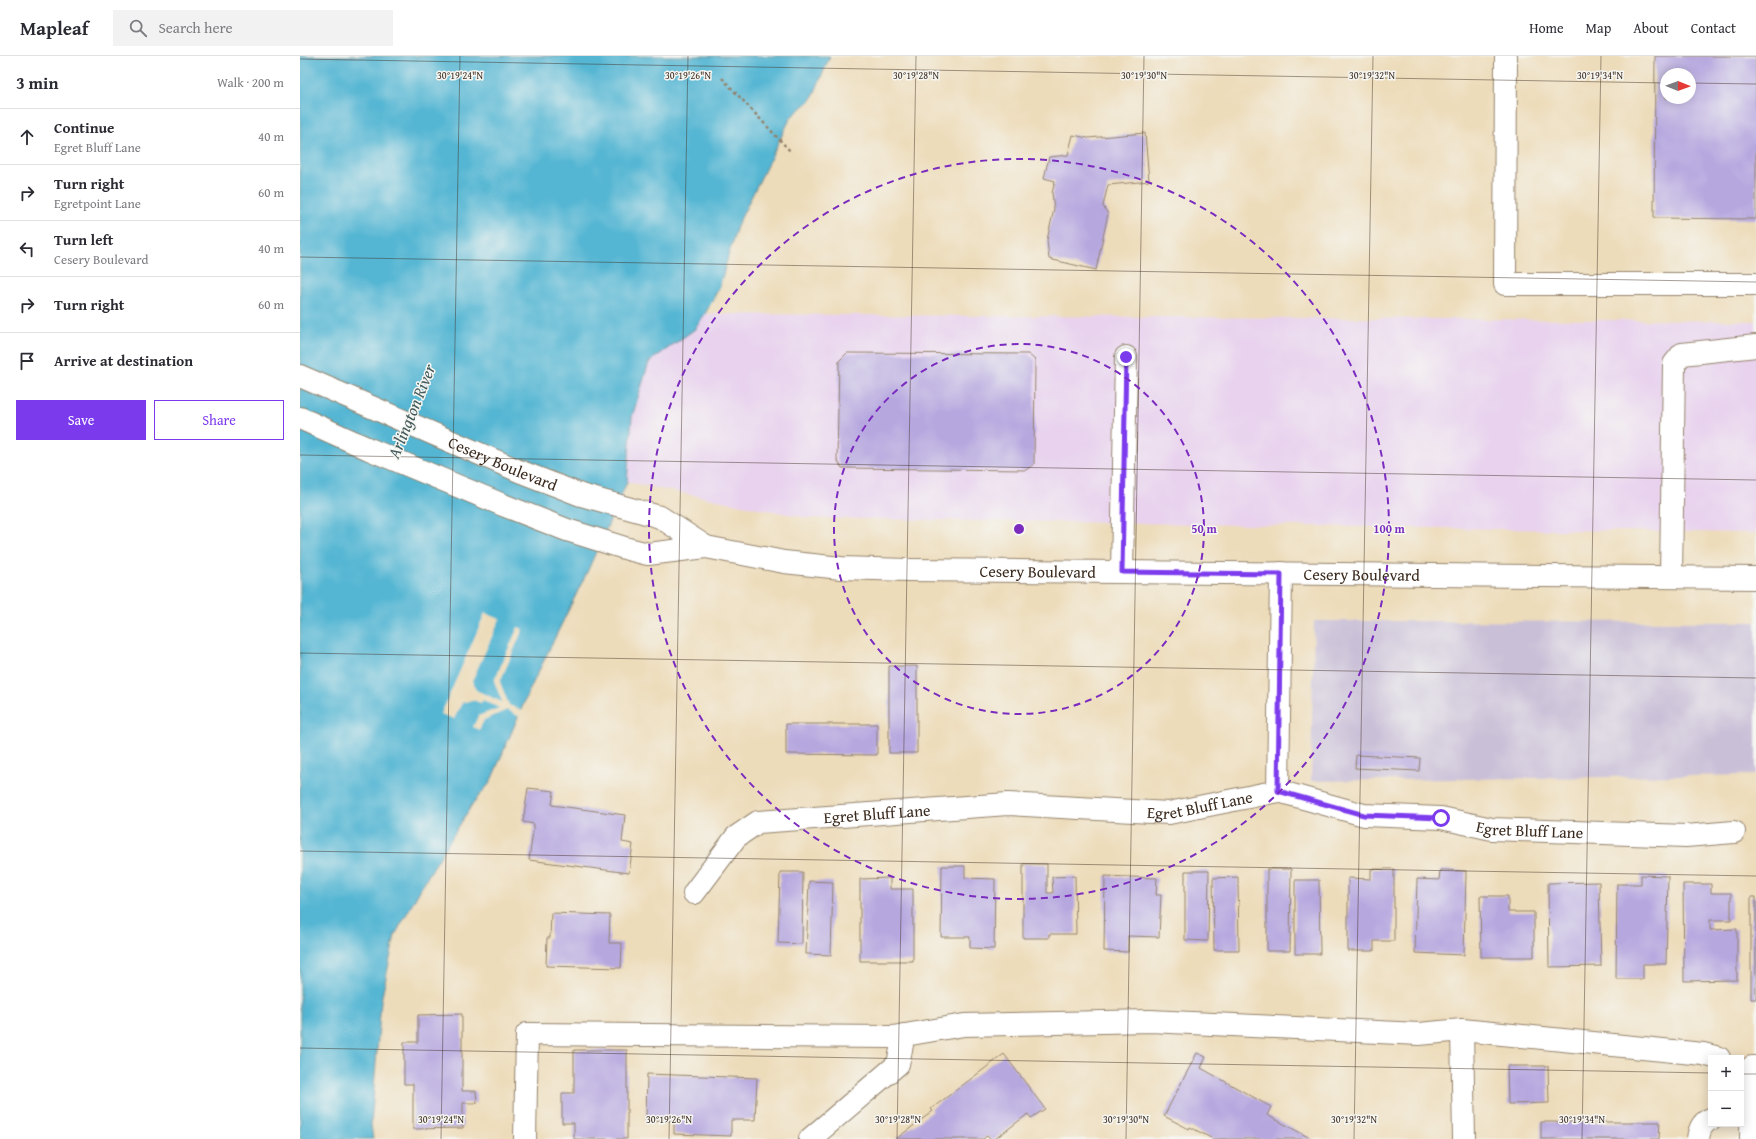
<!DOCTYPE html>
<html lang="en">
<head>
<meta charset="utf-8">
<style>
  :root { --surface:#fff; --page:#f2f2f3; --text:#2b2b33; --muted:#7c7c81; --line:#e1e1e2; --accent:#7c3aed }
  body { margin:0; font-family:"Gentium Book Plus",serif; background:var(--page); color:var(--text) }
  .controls { position:absolute; right:12px; bottom:12px; display:grid; overflow:hidden; border-radius:0px; box-shadow:0 2px 10px #0003 }
  .controls button { width:36px; height:36px; display:grid; place-items:center; padding:0; border:0; border-bottom:1px solid var(--line); background:var(--surface); color:var(--text); font:20px sans-serif }
  .compass { position:absolute; left:1360px; top:12px; width:36px; height:36px; border-radius:50%; background:var(--surface); box-shadow:0 2px 10px #0003; rotate:91deg }
  .stop { position:absolute; width:12px; height:12px; margin:-9px; border:3px solid #7c3aed; border-radius:50%; background:#fff }
  .stop.end { background:#7c3aed; border-color:#fff; box-shadow:0 1px 4px #0008 }
  .list { margin:0; padding:0; list-style:none }
  h2 { display:flex; justify-content:space-between; align-items:center; height:52px; margin:0; padding:0 16px; font-size:17px }
  h2 small { font-size:13px; font-weight:400; color:var(--muted) }
  .list li { display:grid; grid-template-columns:26px 1fr auto; gap:12px; align-items:center; box-sizing:border-box; height:56px; padding:0 16px; border-top:1px solid var(--line) }
  .list b { display:block; font-size:15px; white-space:nowrap }
  .list p { margin:0; font-size:13px; white-space:nowrap; color:var(--muted) }
  .list em { font-size:13px; font-style:normal; color:var(--muted) }
  .actions { display:flex; gap:8px; padding:12px 16px }
  .actions a { flex:1; padding:9px 0; border:1px solid var(--accent); border-radius:0px; text-align:center; font-size:14px; color:var(--accent) }
  .actions .main { background:var(--accent); color:#fff }
  .icon { flex:none; width:22px; height:22px; fill:none; stroke:currentColor; stroke-width:2; stroke-linecap:round; stroke-linejoin:round }
  .map { position:relative; flex:none; width:1456px; height:1083px; overflow:hidden }
  header { display:flex; align-items:center; gap:24px; box-sizing:border-box; height:56px; padding:0 20px; background:var(--surface); border-bottom:1px solid var(--line) }
  header strong { font-size:19px }
  nav { display:flex; gap:22px; margin-inline-start:auto; font-size:14px }
  .search { width:280px; height:36px; background:var(--page); display:flex; align-items:center; gap:10px; box-sizing:border-box; padding:0 14px; border-radius:0px; color:var(--muted); font-size:15px }
  main { display:flex }
  aside { flex:1; background:var(--surface) }
  .map>svg:first-child { display:block }
</style>
</head>
<body>
<header>
<strong>Mapleaf</strong>
<div class="search"><svg class="icon" aria-label="search" viewBox="0 0 24 24"><circle cx="10" cy="10" r="6"/><path d="M15 15l6 6"/></svg>Search here</div>
<nav><a>Home</a><a>Map</a><a>About</a><a>Contact</a></nav>
</header>
<main>
<aside>
<h2>3 min<small>Walk · 200 m</small></h2>
<ul class="list">
<li><svg class="icon" aria-label="ahead" viewBox="0 0 24 24"><path d="M12 20V5M6 11l6-6 6 6"/></svg><div><b>Continue</b><p>Egret Bluff Lane</p></div><em>40 m</em></li>
<li><svg class="icon" aria-label="right" viewBox="0 0 24 24"><path d="M7 20v-9h11M14 6l5 5-5 5"/></svg><div><b>Turn right</b><p>Egretpoint Lane</p></div><em>60 m</em></li>
<li><svg class="icon" aria-label="left" viewBox="0 0 24 24"><path d="M17 20v-9H6M10 6l-5 5 5 5"/></svg><div><b>Turn left</b><p>Cesery Boulevard</p></div><em>40 m</em></li>
<li><svg class="icon" aria-label="right" viewBox="0 0 24 24"><path d="M7 20v-9h11M14 6l5 5-5 5"/></svg><div><b>Turn right</b></div><em>60 m</em></li>
<li><svg class="icon" aria-label="arrive" viewBox="0 0 24 24"><path d="M6 21V4h12l-3 4 3 4H6"/></svg><div><b>Arrive at destination</b></div></li>
</ul>
<div class="actions"><a class="main">Save</a><a>Share</a></div>
</aside>
<div class="map">
<svg width="1456" height="1083" viewBox="0 0 1456 1083">
  <rect width="100%" height="100%" fill="#f6f6f2"/>
  <filter id="ink" filterUnits="userSpaceOnUse"><feTurbulence type="fractalNoise" baseFrequency=".025" numOctaves="2"/><feDisplacementMap in="SourceGraphic" scale="8" xChannelSelector="R" yChannelSelector="G"/><feConvolveMatrix kernelMatrix="1 2 1 2 8 2 1 2 1" color-interpolation-filters="sRGB"/></filter>
  <filter id="wash" filterUnits="userSpaceOnUse"><feTurbulence type="fractalNoise" baseFrequency=".012" numOctaves="4" result="noise"/><feDisplacementMap in="SourceGraphic" scale="16" xChannelSelector="R" yChannelSelector="G"/><feGaussianBlur stdDeviation="0.9" result="paint"/><feColorMatrix in="noise" values="0 0 0 0 0 0 0 0 0 0 0 0 0 0 0 0 0 1.4 0 .05"/><feComposite in="paint" operator="in"/></filter>
  <g filter="url(#wash)">
    <rect width="100%" height="100%" fill="#eddcba"/>
    <path fill="#e8d2ee" d="M405,258L1456,265V477L508,462L327,426L332,361L349,306L395,273Z"/>
    <path fill="#c9bfd7" d="M1014,565L1456,566V719L1011,725Z"/>
    <path fill="#55b6d3" stroke="#487078" d="M0,0H530L512,43L491,61L437,170L419,232L405,258L395,273L349,306L332,361L327,426L288,514L229,635L190,727L173,747L125,825L95,879L81,945L71,1069L73,1083H0Z"/>
    <path fill="#eddcba" d="M185,557L200,563L172,625L176,634L202,646L194,625L218,571L223,573L200,626L209,649L223,655L220,661L207,654L184,664L179,674L173,671L178,660L199,652L183,644L181,647L172,644L162,647L154,663L141,658Z"/>
    <g id="blocks">
      <path fill="#b6a7df" fill-rule="evenodd" d="M1355,0H1456V163L1354,162ZM1366,18H1390V42H1366Z
        M845,77L849,125L808,129L803,150L808,158L796,214L749,203L747,184L754,153L752,137L755,125L744,122L749,101L768,99L773,79L788,82Z
        M547,297L728,298L735,304L734,408L726,414L542,412L537,404L539,305Z
        M589,610H617V697H589Z
        M486,668H577V699L486,698Z
        M1056,699L1120,702L1119,715L1055,712Z
        M228,732L254,735L252,749L325,759L322,786L333,788L329,817L229,804L234,768L223,766Z
        M723,808H747V837H753L752,821L775,820L776,878H749V882H723Z
        M642,810H665V822L695,823L694,893L670,892V881H641Z
        M967,813H991L990,895H967Z
        M1071,813H1094V885H1074V895H1048V822L1071,823Z
        M1140,814L1166,815L1164,899L1115,897L1117,823L1139,824Z
        M885,815H909L908,885L885,884Z
        M480,816H503L502,888L478,887Z
        M1341,819L1368,820L1366,908H1343V923H1316L1317,828H1341Z
        M805,820L857,822L856,839H861L859,881L828,880V896L804,895Z
        M938,821L939,894H914L913,822Z
        M590,822V833H613V905H560V823Z
        M995,824H1019L1020,898H995Z
        M509,825L533,826L531,899L506,898Z
        M1299,826L1301,910L1249,911L1248,827Z
        M1383,828H1411V837H1431V864H1410V874L1437,873V924L1384,925Z
        M1180,840H1208V856H1234V901H1181Z
        M1451,841H1456V943H1451Z
        M251,857L310,859L309,887H322L321,912L246,910L247,882H250Z
        M162,958V1035H176L177,1047H163V1072L113,1073V1028H104V986H118V959Z
        M274,994H327V1083H274V1067H262V1037H274Z
        M897,997L906,1001L901,1012L971,1051L967,1059L1012,1083H913L890,1071L889,1073L864,1060Z
        M704,998L745,1053L731,1062L728,1058L695,1083H690L687,1080L683,1083H596L633,1055L631,1053Z
        M1207,1010H1248L1249,1047L1208,1048Z
        M347,1018L457,1022L455,1064H431V1080L374,1078V1065L346,1064Z
        M1241,1066H1360L1359,1083H1241Z"/>
    </g>
  </g>
  <g filter="url(#ink)">
    <use href="#blocks" fill-opacity="0" stroke="#94836c" stroke-width="1"/>
    <g fill="none" stroke-linecap="round" stroke-linejoin="round">
      <g stroke="#94836c" stroke-width="24">
        <g id="minor">
          <path d="M1206,0L1205,228H1456"/>
          <path d="M822,516L826,301"/>
          <path d="M1371,521L1374,308L1382,298L1456,290"/>
          <path d="M978,735L981,517"/>
          <path id="s1" d="M394,837L436,781L458,766L708,748L869,757L978,735L1064,759L1141,762L1192,773L1386,780L1434,776"/>
          <path d="M1162,974L1164,1083"/>
          <path d="M225,1083L227,978L593,981L664,969L850,965L1119,978L1162,974L1403,998L1419,1002"/>
          <path d="M510,1083L598,1008L604,979"/>
          <path d="M1398,1083C1399,1074 1402,1066 1411,1063"/>
          <path d="M1451,1083L1452,1011H1456"/>
        </g>
      </g>
      <g stroke="#94836c" stroke-width="24">
        <g id="major">
          <path id="s2" d="M0,320L219,415L281,439L360,461L406,491"/>
          <path id="s3" d="M0,362L69,393L203,449L267,474L328,493L348,498L406,491L484,506L541,512L608,514L1456,522"/>
        </g>
      </g>
      <path stroke="#94836c" stroke-width="2.5" stroke-dasharray="3 3" stroke-linecap="butt" d="M422,22L491,96"/>
      <use href="#minor" stroke="#fff" stroke-width="22"/>
      <use href="#major" stroke="#fff" stroke-width="22"/>
    </g>
  </g>
  <g fill="none" stroke-linecap="round" stroke-linejoin="round" filter="url(#ink)">
    <path stroke="#7c3aed" stroke-width="5" d="M826,301L822,516L981,518L978,735L1064,759L1141,762"/>
  </g>
  <path fill="none" stroke="#3b2a1e" stroke-width="1" stroke-opacity="0.45" d="M0,3L1366,27M1390,27L1456,28M0,201L1456,226M0,399L1456,424M0,597L1456,622M0,795L1456,820M0,992L1411,1017M1441,1018H1456M141,1083L160,0M369,1083L388,0M597,1083L616,0M826,1083L844,0M1054,1083L1073,0M1282,1083L1301,0"/>
  <g fill="none" stroke="#7b2cbf" stroke-width="2" stroke-dasharray="7 5">
    <circle cx="719" cy="473" r="185"/>
    <circle cx="719" cy="473" r="370"/>
  </g>
  <g text-anchor="middle" dominant-baseline="central" stroke-width="3" stroke-linejoin="round" paint-order="stroke">
    <g font-size="16" fill="#3b2a1e" stroke="#f6f6f2">
      <text stroke="none"><textPath href="#s2" startOffset="221">Cesery Boulevard</textPath></text>
      <text stroke="none"><textPath href="#s3" startOffset="766">Cesery Boulevard</textPath></text>
      <text stroke="none"><textPath href="#s3" startOffset="1090">Cesery Boulevard</textPath></text>
      <text stroke="none"><textPath href="#s1" startOffset="540">Egret Bluff Lane</textPath></text>
      <text stroke="none"><textPath href="#s1" startOffset="216">Egret Bluff Lane</textPath></text>
      <text stroke="none"><textPath href="#s1" startOffset="876">Egret Bluff Lane</textPath></text>
    </g>
    <g font-size="17" font-style="italic" fill="#445b5d" stroke="#f6f6f2">
      <text transform="translate(111 355) rotate(-68)">Arlington River</text>
    </g>
  </g>
  <g font-size="10" text-anchor="middle" fill="#3b2a1e" stroke="#f6f6f2" stroke-width="3" stroke-linejoin="round" paint-order="stroke">
    <text x="160" y="23">30°19'24"N</text>
    <text x="388" y="23">30°19'26"N</text>
    <text x="616" y="23">30°19'28"N</text>
    <text x="844" y="23">30°19'30"N</text>
    <text x="1072" y="23">30°19'32"N</text>
    <text x="1300" y="23">30°19'34"N</text>
    <text x="141" y="1067">30°19'24"N</text>
    <text x="369" y="1067">30°19'26"N</text>
    <text x="598" y="1067">30°19'28"N</text>
    <text x="826" y="1067">30°19'30"N</text>
    <text x="1054" y="1067">30°19'32"N</text>
    <text x="1282" y="1067">30°19'34"N</text>
  </g>
  <circle cx="719" cy="473" r="6" fill="#7b2cbf" stroke="#f6f6f2" stroke-width="2"/>
  <g font-size="12" text-anchor="middle" font-weight="bold" fill="#7b2cbf" stroke="#f6f6f2" stroke-width="3" stroke-linejoin="round" paint-order="stroke">
    <text x="904" y="477">50 m</text>
    <text x="1089" y="477">100 m</text>
  </g>
</svg>
<div class="controls">
<button>+</button>
<button>−</button>
</div>
<svg class="compass" viewBox="-18 -18 36 36"><path d="M0-13l5 13h-10z" fill="#e53935"/><path d="M0 13l5-13h-10z" fill="#7c7c81"/></svg>
<div class="stop" style="left:1141px;top:762px"></div>
<div class="stop end" style="left:826px;top:301px"></div>
</div>
</main>
</body>
</html>
